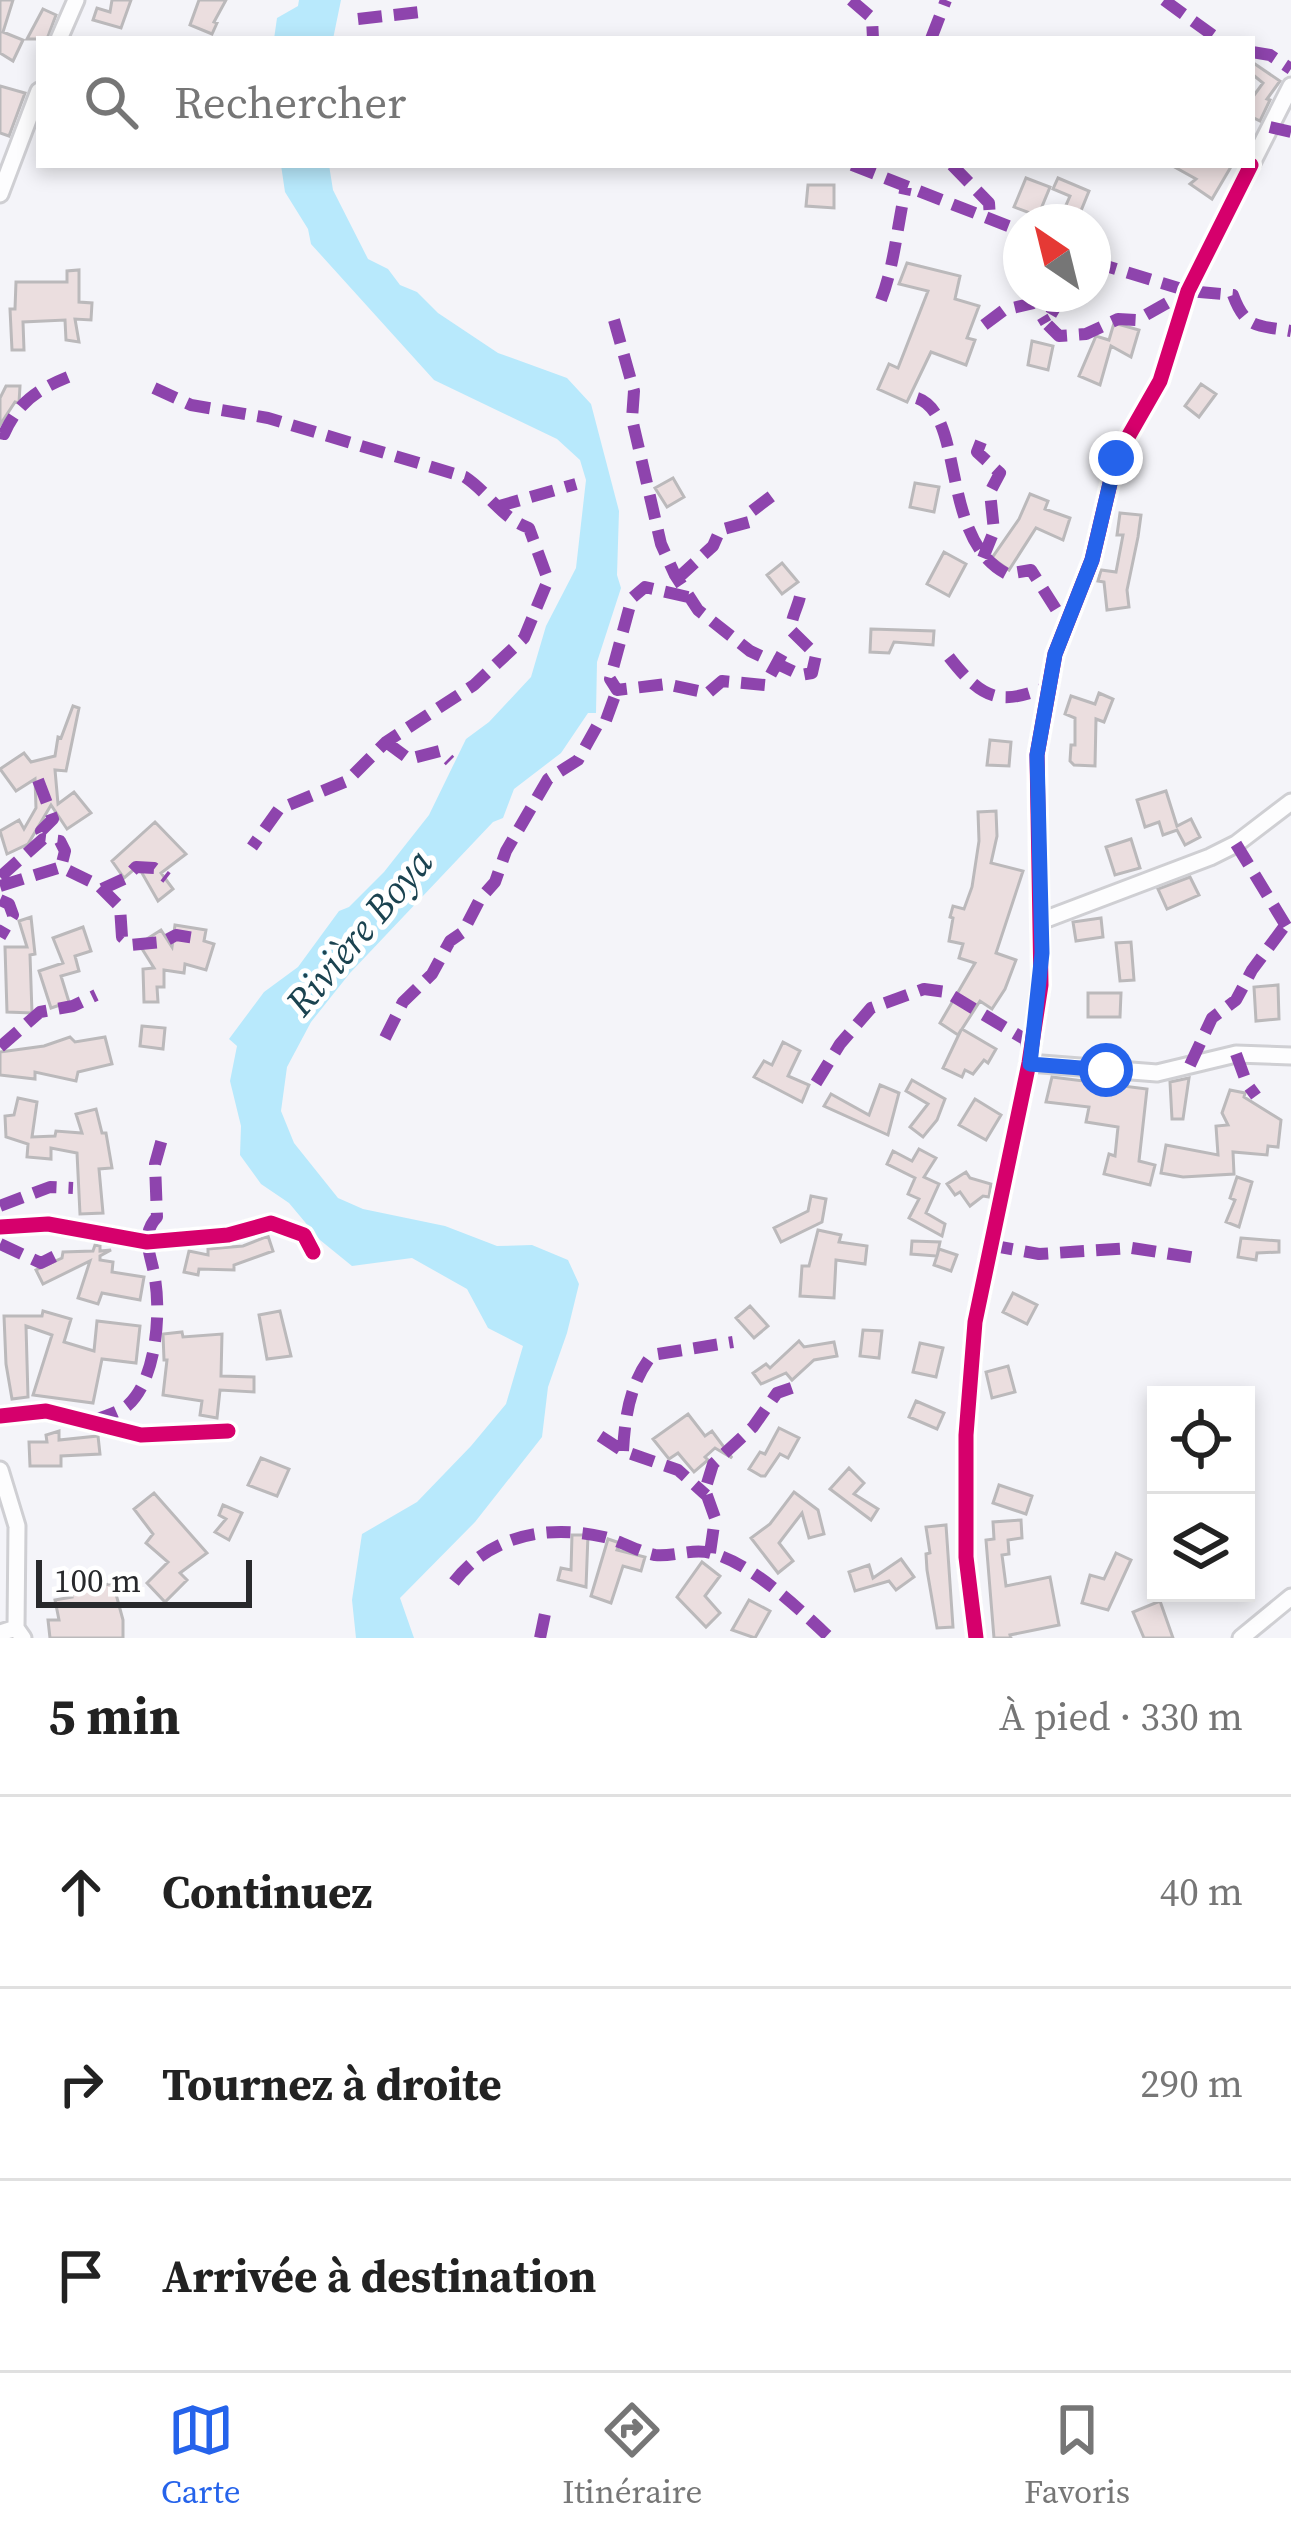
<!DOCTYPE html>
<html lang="fr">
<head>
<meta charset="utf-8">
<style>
  :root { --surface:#fff; --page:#f6f6f6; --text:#222; --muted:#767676; --line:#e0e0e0; --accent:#2563eb }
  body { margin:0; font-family:"Source Serif 4",serif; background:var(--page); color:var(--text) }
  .controls { position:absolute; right:36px; bottom:36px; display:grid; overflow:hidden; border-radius:0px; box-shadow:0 6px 18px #0003 }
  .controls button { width:108px; height:108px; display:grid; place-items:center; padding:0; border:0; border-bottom:3px solid var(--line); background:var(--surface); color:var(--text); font:60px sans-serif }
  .compass { position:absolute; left:1003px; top:204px; width:108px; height:108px; border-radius:50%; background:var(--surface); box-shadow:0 6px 18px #0003; rotate:325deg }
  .scale { position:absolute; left:36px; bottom:30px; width:216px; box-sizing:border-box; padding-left:12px; border:6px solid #28292c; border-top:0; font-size:33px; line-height:42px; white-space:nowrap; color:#28292c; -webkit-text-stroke:9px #fff; paint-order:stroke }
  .stop { position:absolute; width:36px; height:36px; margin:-27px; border:9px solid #2563eb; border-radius:50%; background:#fff }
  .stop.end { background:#2563eb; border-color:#fff; box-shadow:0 3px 12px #0008 }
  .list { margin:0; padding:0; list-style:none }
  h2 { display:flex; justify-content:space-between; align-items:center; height:156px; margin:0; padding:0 48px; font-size:51px }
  h2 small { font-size:39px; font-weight:400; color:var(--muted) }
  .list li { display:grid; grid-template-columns:78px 1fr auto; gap:36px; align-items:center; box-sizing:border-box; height:192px; padding:0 48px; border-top:3px solid var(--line) }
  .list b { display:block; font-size:45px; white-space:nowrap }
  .list em { font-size:39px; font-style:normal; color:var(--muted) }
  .icon { flex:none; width:66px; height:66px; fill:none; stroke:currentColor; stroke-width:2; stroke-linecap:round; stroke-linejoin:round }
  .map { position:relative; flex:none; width:1291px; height:1638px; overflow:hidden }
  .search { position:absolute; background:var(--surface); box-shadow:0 6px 18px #0003; left:36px; right:36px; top:36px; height:132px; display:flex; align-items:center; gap:30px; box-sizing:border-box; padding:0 42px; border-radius:0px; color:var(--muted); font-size:45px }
  .sheet { height:732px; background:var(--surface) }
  nav { display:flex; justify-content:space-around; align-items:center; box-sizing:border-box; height:168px; border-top:3px solid var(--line); background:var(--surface); font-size:33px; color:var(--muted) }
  nav a { display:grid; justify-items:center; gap:6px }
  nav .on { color:var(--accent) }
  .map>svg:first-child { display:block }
</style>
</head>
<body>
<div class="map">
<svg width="1291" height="1638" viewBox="0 0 1291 1638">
  <rect width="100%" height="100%" fill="#f4f4f9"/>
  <path fill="#b8e9fc" d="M299,0H341L333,39H274L277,18L298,6Z
    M281,165H329L333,190L368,259L388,269L400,285L417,292L438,313L498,353L567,378L591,404L619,511L617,575L621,588L597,662L596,713H588L561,753L514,789L503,818L493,822L350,973L311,1022L287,1067L281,1111L294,1143L338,1198L363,1209L445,1226L497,1246L532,1245L568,1260L579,1284L567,1333L548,1387L542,1437L475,1522L400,1598L414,1638H356L352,1600L362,1534L417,1502L471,1446L506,1404L523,1346L488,1328L467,1289L412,1258L352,1266L320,1240L289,1203L261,1184L240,1155L241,1126L230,1081L237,1046L229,1039L264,992L298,967L339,911L349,907L384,872L429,815L466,739L489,722L531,677L546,626L576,568L586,480L580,460L557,439L434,380L311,244L308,229L285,192Z"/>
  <path fill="#ebdedf" stroke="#bbb9bb" stroke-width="3" d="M0,0H13L3,32L23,40L13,61L0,53Z
    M112,0H131L121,28L93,20L97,8L110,12Z
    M199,0H226L214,22L217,23L212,34L190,25Z
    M43,9L56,15L47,39H27Z
    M1252,62L1280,81L1267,99L1270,100L1260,121L1252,117V98L1263,83L1252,74Z
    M0,86L25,93L9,136L0,133Z
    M1171,165H1232L1212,199L1190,184L1196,179Z
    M1026,178L1050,187L1038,216L1014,207Z
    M1058,178L1089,191L1078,218L1063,212L1070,196L1053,189Z
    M808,185H834V208L806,206Z
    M907,263L960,276L955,299L979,306L967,338L975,340L966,365L931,352L907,402L878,389L889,364L898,368L928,291L899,284Z
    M79,270V302L92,303L91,320L75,319L79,342L66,340L65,320L23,322L24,350H12L10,309H15L16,282H67V271Z
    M1114,323L1139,330L1131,357L1111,346L1100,385L1079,376L1096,336L1109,340Z
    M1032,341L1053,346L1048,370L1028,365Z
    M1201,384L1216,394L1199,417L1185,406Z
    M6,386H20L19,403L15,402L0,425V398Z
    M673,478L684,497L667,507L655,488Z
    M915,483L939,487L934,512L910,507Z
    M1030,494L1048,501L1045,509L1070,518L1063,540L1036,528L1009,570L992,558L1019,519Z
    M1120,513L1141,515L1138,537L1127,590L1129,607L1107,610L1104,582L1098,581L1101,570L1116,572L1123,535H1117Z
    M944,552L966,564L949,596L927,584Z
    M782,563L798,582L782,594L767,575Z
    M871,629L934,631L933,645L894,642L889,653L870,652Z
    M1099,693L1113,699L1104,722L1096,719L1095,766L1074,765L1070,761L1071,745H1075V718L1065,714L1071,696L1095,704Z
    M73,706L79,708L66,771L55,770L58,804L74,792L91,813L67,829L51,805L28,844L7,854L0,831L19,820L24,829L36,808L35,779L16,791L0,769L24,753L31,762L55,756L58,737L61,738Z
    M990,740L1011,742L1009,766L987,765Z
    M1166,791L1177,826L1191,819L1200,837L1185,845L1177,830L1163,835L1159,822L1145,827L1137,800Z
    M996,811L997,836L991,863L1023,871L996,953L1016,960L1005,989L992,1009L980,1001L962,1029L996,1049L988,1063L984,1060L973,1074L965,1070L962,1077L943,1068L961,1030L958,1035L940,1023L975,963L959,958L963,944L949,941L953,918L950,917L953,906L964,909L972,887L979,841L978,812Z
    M155,822L186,854L161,873L173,889L158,901L138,866L124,878L112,861Z
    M1131,839L1140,868L1115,875L1106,847Z
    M1190,877L1199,895L1167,909L1158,889Z
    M31,917L35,954L30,955L32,1013L7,1012L5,947H27L19,921Z
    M1101,918L1103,937L1076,941L1073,922Z
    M175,925L206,930L204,941L214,944L206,970L185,964L184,973L164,970V987H157L158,1002H144L143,969L154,968L139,944L161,930L172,947Z
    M83,927L91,951L75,956L79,971L61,976L69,1002L51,1008L39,971L63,963L53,938Z
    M1131,942L1134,980L1120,981L1116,943Z
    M1278,985L1279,1019L1256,1021L1254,987Z
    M1088,993H1121L1120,1017H1088Z
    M142,1026L165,1028L163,1049L140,1046Z
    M70,1037L75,1042L105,1037L112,1064L78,1072L76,1081L35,1072V1079L0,1075V1052L44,1046Z
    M783,1042L800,1051L788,1076L809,1085L802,1102L754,1077L764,1061L772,1065Z
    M1052,1077L1147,1089L1139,1161L1155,1165L1150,1185L1104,1174L1109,1154L1115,1156L1118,1127L1086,1122L1089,1107L1046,1102Z
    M1189,1078L1183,1119H1172L1170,1082Z
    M912,1080L945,1099L937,1120L923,1137L910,1127L928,1104L906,1091Z
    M880,1085L899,1093L888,1135L824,1106L831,1094L869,1115Z
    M1230,1090L1245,1093L1244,1097L1281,1120L1278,1147L1268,1146L1267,1155L1233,1152L1234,1174L1183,1177L1161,1173L1166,1145L1218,1155L1216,1126L1228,1125L1222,1113Z
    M18,1098L37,1102L32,1137L55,1136L56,1131L82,1133L76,1114L96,1109L102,1133H106L112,1168L99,1169L103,1213L80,1214L77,1153L51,1148V1159L27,1157L28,1144L6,1137L5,1116L14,1115Z
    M975,1099L1001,1115L986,1140L959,1125Z
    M919,1149L936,1158L924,1177L939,1184L926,1213L945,1224L942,1236L909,1218L919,1199L908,1194L915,1178L887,1164L893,1151L912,1161Z
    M966,1172L970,1178L991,1184L989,1197L983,1196L970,1206L960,1192L955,1195L947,1184Z
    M1237,1177L1252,1182L1239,1227L1226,1222L1235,1200L1230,1198Z
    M811,1196L826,1199L822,1222L781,1242L774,1228L808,1211Z
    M818,1230L841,1235L839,1242L867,1246L865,1264L836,1260L834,1298L800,1296L802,1266H809Z
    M268,1236L273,1251L234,1265V1270L199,1269L198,1275L184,1272L189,1251L208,1255V1249L243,1246Z
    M1241,1238L1279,1241V1252L1257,1253L1256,1260L1238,1257Z
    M912,1241L940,1242L937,1256L939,1249L957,1255L951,1271L934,1265L937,1256L911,1254Z
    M95,1245L100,1246V1251L111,1250L100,1256V1260L113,1262L112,1272L144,1277L140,1300L102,1293L98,1304L78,1298L90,1261L43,1284L36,1270L62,1258L63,1252L93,1251Z
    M1013,1293L1037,1305L1027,1324L1003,1312Z
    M750,1306L768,1326L754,1338L736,1318Z
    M43,1311L71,1319L64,1342L94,1351L97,1321L140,1326L136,1363L102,1359L93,1403L33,1395L52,1335L26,1326L28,1397L12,1399L6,1364L4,1316H42Z
    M280,1311L291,1356L267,1359L259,1315Z
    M863,1330L882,1331L879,1358L860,1356Z
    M182,1332L183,1337L222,1334L221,1376L254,1377V1392L220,1390L217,1418L200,1415L202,1401L163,1395L167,1360H164L163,1334Z
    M799,1341L804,1347L834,1342L837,1356L814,1360L792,1380L786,1373L761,1384L753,1373L766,1364L770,1368Z
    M920,1343L943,1348L936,1377L913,1372Z
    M1008,1366L1015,1392L992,1398L986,1372Z
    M916,1401L944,1413L937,1429L909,1417Z
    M688,1414L705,1436L712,1431L732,1458L715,1448L705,1457L708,1460L694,1472L678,1453L669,1459L653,1439Z
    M779,1428L799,1438L788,1458L780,1454L765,1476H761L749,1469L760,1452L765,1454Z
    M59,1431V1440L98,1436L100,1454L61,1456V1466H30L29,1442H47L46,1435Z
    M261,1458L289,1469L277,1496L248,1485Z
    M849,1468L864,1483L854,1494L878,1509L871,1520L830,1489Z
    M999,1485L1032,1496L1026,1514L993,1503Z
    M794,1492L818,1510L824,1534L809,1538L802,1513L779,1543L793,1561L778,1573L751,1538L770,1524Z
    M154,1493L207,1553L180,1573L187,1580L165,1602L147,1583L168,1562L146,1543L153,1534L134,1509Z
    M223,1505L242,1513L229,1540L215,1532L226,1519L219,1515Z
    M1021,1520L1022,1538L1008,1540L1009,1554L1002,1555L1006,1586L1050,1577L1059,1625L1010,1635L1011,1638H994L986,1540L994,1539L993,1522Z
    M946,1525L953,1627L937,1628L927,1570L926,1554L930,1553L926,1527Z
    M572,1535H588L586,1587L558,1580L561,1568L571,1570Z
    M608,1539L620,1543L617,1550L645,1557L641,1571L623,1566L611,1603L591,1596Z
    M1116,1553L1131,1560L1108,1610L1082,1603L1090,1575L1104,1579Z
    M901,1559L914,1577L896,1590L889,1581L855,1591L849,1572L869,1565L873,1578Z
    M702,1562L720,1576L705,1596L720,1613L706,1627L677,1597Z
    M90,1571L93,1588L113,1583L123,1620V1638H50L48,1620H59L55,1600L72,1597L68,1575Z
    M749,1600L770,1611L755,1638L732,1630Z
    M1160,1601L1173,1638H1144L1133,1612Z"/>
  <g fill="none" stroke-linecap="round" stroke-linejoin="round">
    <g stroke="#cfcfd3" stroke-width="21">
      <path id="street" d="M59,39L76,0
        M1252,163L1291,86
        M0,194L39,91
        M1041,921L1210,857L1236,844L1291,802
        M1029,1063L1157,1073L1236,1054L1291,1056
        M0,1227L48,1224L147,1242L228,1235L271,1223L304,1235L313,1252
        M0,1416L46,1411L141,1435L228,1431
        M0,1470L17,1526L16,1628
        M0,1633L16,1628L23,1638
        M976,1638L966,1557V1435L975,1322L1029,1063L1041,985L1037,755L1055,654L1092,560L1116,458L1160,381L1188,291L1251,165
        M1241,1638L1291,1597"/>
    </g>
    <use href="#street" stroke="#fdfdfe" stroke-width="15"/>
    <path stroke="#8e44ad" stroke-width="12" stroke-dasharray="24 12" stroke-linecap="butt" d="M851,0L872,18L873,39
      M1164,0L1218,39
      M358,19L429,11
      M931,39L946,0
      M1252,52L1270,55L1291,69
      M1270,127L1291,132
      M852,165L1021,231
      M952,165L989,203L990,218
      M1093,262L1188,291L1233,295C1246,330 1258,325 1291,331
      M1063,294L1046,323L1059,336L1086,334L1118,319L1137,320L1188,291
      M881,300C895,263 897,226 906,187
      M614,320L634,391L632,419L661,544L675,575L698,610L750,651L801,675L812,673L816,655L791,630C791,615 801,603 801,588
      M984,325L1004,310L1034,303L1046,323
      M154,388L191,405L268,418L465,477C490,494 500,517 529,528L548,580L524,638L474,685L386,742L347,781L279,809L252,847
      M917,398C966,415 939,539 1007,574L1031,570L1066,625
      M0,433L4,434C18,403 36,390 68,377
      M496,507L576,484
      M983,558L994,531L990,492L1000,473L977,452L984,434
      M677,579L713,546L720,530L749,522L752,511L777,492
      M688,597L645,587L632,598L610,679L617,690L666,684L708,693L722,681L765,685L782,654
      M949,657C982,699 999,707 1049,686
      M386,742L409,759L440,751L450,761
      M38,780L53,819L41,831L45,839
      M1236,844L1291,934
      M0,877L43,839L60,841L65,851L61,867
      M0,886L61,867L98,885L120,907L122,937L131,945L163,942L176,935L195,938
      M102,889L124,879L136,867L154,868L167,878
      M0,900L9,904L13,915L0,937
      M385,1038L403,1002L432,974L450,941L463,932L480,899L495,882L506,851L548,779L578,760L597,726L605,723L617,690
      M0,1047L40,1012L73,1006L96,995
      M1236,1054L1247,1084L1256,1096
      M1190,1065L1212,1018L1236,1000L1252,970L1284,927
      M816,1083L840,1044L871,1008L924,989L946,992L1026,1040L1028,1057
      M0,1206L50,1187L73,1188
      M0,1244L41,1263L59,1254
      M989,1245L1039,1254L1132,1248L1203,1259
      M94,1421C104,1416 120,1412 128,1405C156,1380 161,1315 155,1279C152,1256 139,1236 157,1217L155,1164L162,1139
      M600,1436L623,1451L678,1470L706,1495
      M623,1451C625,1416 630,1383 652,1355L733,1342
      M710,1553L715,1518L705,1490L713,1464L753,1427L777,1393L803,1384
      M454,1582C490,1535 548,1524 604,1537C621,1541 639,1552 655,1555C673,1557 693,1548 711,1553C752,1563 800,1610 830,1638
      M540,1638L547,1604"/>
    <g stroke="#fff" stroke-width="22">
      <path id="cycleway" d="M0,1227L48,1224L147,1242L228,1235L271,1223L304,1235L313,1252
        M0,1416L46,1411L141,1435L228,1431
        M976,1638L966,1557V1435L975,1322L1029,1063L1041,985L1037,755L1055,654L1092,560L1116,458L1160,381L1188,291L1251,165"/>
    </g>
    <use href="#cycleway" stroke="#d6006c" stroke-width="15"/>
  </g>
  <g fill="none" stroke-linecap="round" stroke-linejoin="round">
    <path stroke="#2563eb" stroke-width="15" d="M1106,1070L1030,1064L1042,953L1037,755L1055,654L1092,560L1116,458"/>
  </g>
  <g text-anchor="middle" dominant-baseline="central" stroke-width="10" stroke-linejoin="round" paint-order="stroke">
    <g font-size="39" font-style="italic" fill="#1b4350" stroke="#fff">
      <text transform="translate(359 932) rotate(-50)">Rivière Boya</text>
    </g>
  </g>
</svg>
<div class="controls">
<button><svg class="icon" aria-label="locate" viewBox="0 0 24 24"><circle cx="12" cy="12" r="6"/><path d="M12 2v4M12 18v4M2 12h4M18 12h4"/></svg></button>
<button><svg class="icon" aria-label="layers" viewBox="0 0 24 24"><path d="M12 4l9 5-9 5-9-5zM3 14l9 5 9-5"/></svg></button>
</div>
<svg class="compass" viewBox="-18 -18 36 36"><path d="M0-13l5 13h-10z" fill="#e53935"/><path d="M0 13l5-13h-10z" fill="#767676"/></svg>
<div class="scale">100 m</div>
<div class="stop" style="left:1106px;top:1070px"></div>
<div class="stop end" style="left:1116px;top:458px"></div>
<div class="search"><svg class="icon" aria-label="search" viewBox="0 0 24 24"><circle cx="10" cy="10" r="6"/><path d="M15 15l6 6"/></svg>Rechercher</div>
</div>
<section class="sheet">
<h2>5 min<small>À pied · 330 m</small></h2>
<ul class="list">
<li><svg class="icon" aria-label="ahead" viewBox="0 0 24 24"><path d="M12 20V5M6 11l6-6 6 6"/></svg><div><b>Continuez</b></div><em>40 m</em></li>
<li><svg class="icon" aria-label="right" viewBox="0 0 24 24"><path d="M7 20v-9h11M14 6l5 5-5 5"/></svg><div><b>Tournez à droite</b></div><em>290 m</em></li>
<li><svg class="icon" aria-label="arrive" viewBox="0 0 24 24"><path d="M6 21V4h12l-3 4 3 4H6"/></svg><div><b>Arrivée à destination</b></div></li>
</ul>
</section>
<nav>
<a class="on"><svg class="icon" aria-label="map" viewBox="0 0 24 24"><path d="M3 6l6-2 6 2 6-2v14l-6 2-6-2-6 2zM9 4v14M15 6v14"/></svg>Carte</a>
<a><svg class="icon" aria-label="directions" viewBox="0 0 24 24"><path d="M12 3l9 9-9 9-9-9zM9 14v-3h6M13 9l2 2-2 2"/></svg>Itinéraire</a>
<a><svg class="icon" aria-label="saved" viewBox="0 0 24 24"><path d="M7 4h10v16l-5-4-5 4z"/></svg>Favoris</a>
</nav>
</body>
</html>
